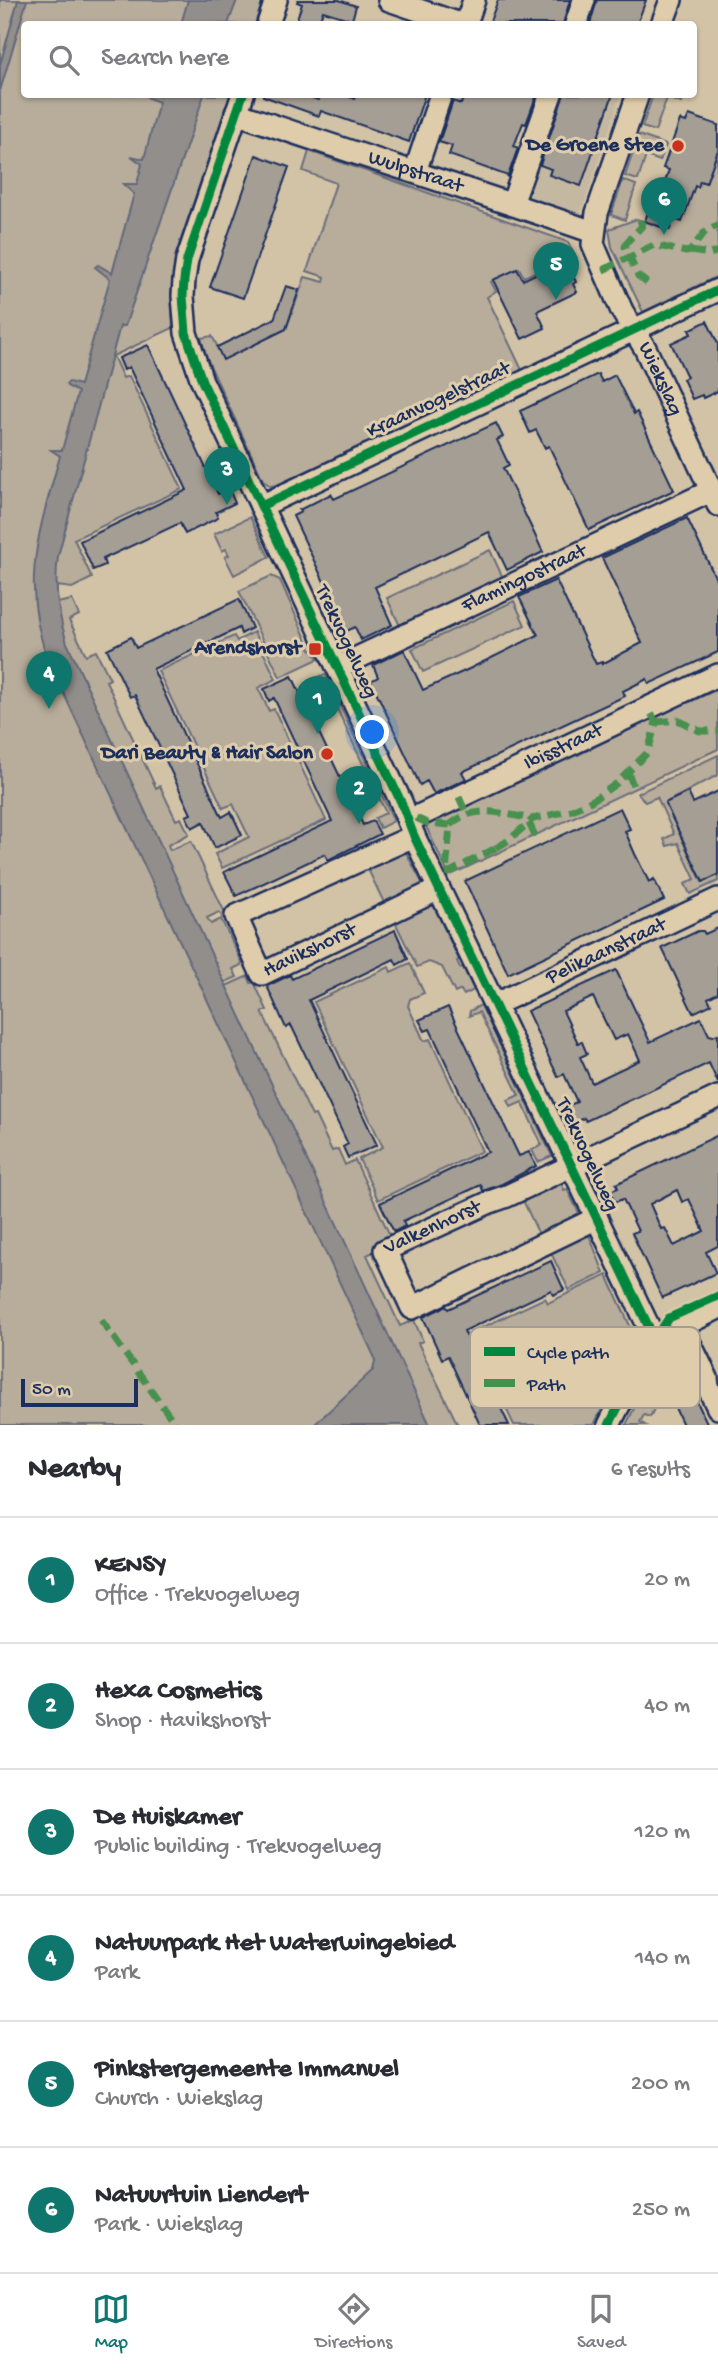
<!DOCTYPE html>
<html lang="en">
<head>
<meta charset="utf-8">
<style>
  :root { --surface:#fff; --page:#f7f7f7; --text:#2b2b33; --muted:#7c7c81; --line:#e1e1e2; --accent:#0f766e }
  body { margin:0; font-family:"Gochi Hand",sans-serif; background:var(--page); color:var(--text) }
  .scale { position:absolute; left:21px; bottom:18px; width:117px; box-sizing:border-box; padding-left:7px; border:4px solid #1b2f5e; border-top:0; font-size:19px; line-height:24px; white-space:nowrap; color:#1b2f5e; -webkit-text-stroke:5px #dfccaa; paint-order:stroke }
  .you { position:absolute; left:373px; top:733px; width:24px; height:24px; margin:-18px; border:5px solid #fff; border-radius:50%; background:#1a73e8; box-shadow:0 0 0 10px #1a73e833 }
  .badge { display:grid; place-items:center; width:46px; height:46px; border-radius:50%; background:var(--accent); color:#fff; font-size:23px; font-weight:700 }
  .pin { position:absolute; translate:-50% -58px; filter:drop-shadow(0 2px 4px #0008) }
  .pin::after { content:''; position:absolute; top:37px; width:24px; height:21px; background:inherit; clip-path:polygon(0 0,100% 0,50% 100%) }
  .list { margin:0; padding:0; list-style:none }
  h2 { display:flex; justify-content:space-between; align-items:center; height:91px; margin:0; padding:0 28px; font-size:30px }
  h2 small { font-size:23px; font-weight:400; color:var(--muted) }
  .list li { display:grid; grid-template-columns:46px 1fr auto; gap:21px; align-items:center; box-sizing:border-box; height:126px; padding:0 28px; border-top:2px solid var(--line) }
  .list b { display:block; font-size:26px; white-space:nowrap }
  .list p { margin:0; font-size:23px; white-space:nowrap; color:var(--muted) }
  .list em { font-size:23px; font-style:normal; color:var(--muted) }
  .icon { flex:none; width:38px; height:38px; fill:none; stroke:currentColor; stroke-width:2; stroke-linecap:round; stroke-linejoin:round }
  .map { position:relative; flex:none; width:718px; height:1425px; overflow:hidden }
  .search { position:absolute; background:var(--surface); box-shadow:0 2px 5px #0004; left:21px; right:21px; top:21px; height:77px; display:flex; align-items:center; gap:18px; box-sizing:border-box; padding:0 24px; border-radius:7px; color:var(--muted); font-size:26px }
  .sheet { height:847px; background:var(--surface) }
  nav { display:flex; justify-content:space-around; align-items:center; box-sizing:border-box; height:98px; border-top:2px solid var(--line); background:var(--surface); font-size:19px; color:var(--muted) }
  nav a { display:grid; justify-items:center; gap:4px }
  nav .on { color:var(--accent) }
  .map>svg:first-child { display:block }
</style>
</head>
<body>
<div class="map">
<svg width="718" height="1425" viewBox="0 0 718 1425">
  <rect width="100%" height="100%" fill="#d3c3a6"/>
  <filter id="ink" filterUnits="userSpaceOnUse"><feTurbulence type="fractalNoise" baseFrequency=".0143" numOctaves="2"/><feDisplacementMap in="SourceGraphic" scale="14" xChannelSelector="R" yChannelSelector="G"/><feConvolveMatrix kernelMatrix="1 2 1 2 8 2 1 2 1" color-interpolation-filters="sRGB"/></filter>
  <g filter="url(#ink)">
    <path fill="#c5b8a1" d="M547,95H621L582,210L577,214L512,192Z"/>
    <path fill="#b8ad9b" stroke="#6a6e7c" stroke-width="2" d="M0,0H263L255,24H24V94L231,95L176,254L171,293L173,328L113,356L123,378L129,376L182,489L74,539L92,578L72,588L57,586V603L72,600L79,615L69,620L86,655L96,651L110,679L106,681L156,788L160,786L176,820L181,818L189,834L168,845L170,850L191,841L227,917L223,918L219,912L207,918L211,924L221,919L243,964L233,969L237,977L225,982L226,986L248,976L251,983L254,982L267,1010L262,1012L312,1116L315,1115L332,1151L338,1149L345,1165L355,1160L393,1242L367,1255L400,1326L414,1320L423,1341L418,1343L458,1425H0Z
      M653,95H684L681,103L667,98L655,131L642,127Z
      M639,135L666,145L660,161L646,156L638,180L625,176Z
      M309,151L568,242L574,254L524,277L519,268L491,282L496,291L487,297L522,370L277,485L270,486L263,480L208,361L201,338L212,336L224,359L286,329L305,277L324,282L325,277L307,271L336,183L303,171Z
      M717,153L718,276L643,312L612,247L609,229L637,219L670,230L686,183L697,187L700,181L706,183Z
      M623,180L636,185L625,220L611,215Z
      M250,517L269,557L234,575L225,557L229,555L226,549L222,551L214,534Z
      M490,550L503,578L400,626L387,598Z
      M271,576L280,580L311,650H313L318,659L280,677L239,591Z
      M514,601L525,625L423,672L412,649Z
      M254,632L276,679L258,688L269,711L274,709L326,820L222,868L215,854L249,837L233,804L223,808L158,671L234,636L237,641Z
      M325,674L394,821L380,828L375,818L386,813L323,679L312,684L314,679Z
      M718,689V749L449,876L425,824L528,778L530,771L571,752L578,755L686,701L690,702Z
      M718,755V775L665,803L702,882L718,875V881L690,894L685,884L695,879L678,843L667,846L664,839L674,834L657,797L645,802L638,793Z
      M403,847L425,888L386,907L366,865Z
      M433,904L459,960L457,961L460,968L463,967L474,990L464,995L461,990L455,993L442,967L429,962L417,967L395,922Z
      M410,963L424,993L410,999L408,1006L424,1041L430,1039L482,1151L378,1200L359,1159L383,1147L314,1002L389,967L391,972Z
      M481,1005L552,1156L538,1162L532,1150L542,1145L522,1102L511,1107L508,1100L519,1095L479,1012L469,1016L470,1011Z
      M561,1177L563,1181L561,1183L564,1190L567,1189L582,1219L541,1239L521,1196Z
      M589,1235L604,1273L569,1290L551,1253Z
      M607,1275L636,1339L594,1425H514L470,1333L545,1298L548,1303Z
      M650,1376L660,1397L650,1417L644,1415L640,1422L645,1425H626Z"/>
    <path fill="#928e8c" stroke="#62687a" stroke-width="2" d="M18,0H27L0,91V65Z
      M188,0H237L228,24H181Z
      M162,94L204,95L125,326H120L58,556C54,586 58,615 67,643L430,1425H314L373,1370L375,1362L374,1356L49,662C19,585 39,531 60,456L51,450H62L78,392L67,386L66,384L69,382L80,385L110,279L95,267L98,265L112,273L134,194L123,184H137L142,164L131,156L144,159L159,102L148,98L146,95L160,96Z"/>
    <path fill="#a59e94" stroke="#1b2f5e" stroke-width="2" fill-rule="evenodd" d="M298,0H339L356,6L352,20L323,11L318,24H295L302,4L297,2Z
      M498,0H570L563,24H489Z
      M597,0H646L637,24H590Z
      M263,94H300L318,100L320,94H342L355,99L356,94H425L409,142L321,111L319,116L263,96Z
      M465,94H505L512,97L513,94H537L526,124L523,123L514,146L518,148L508,176L449,155L452,146L439,142L453,101L461,104Z
      M564,94H613L581,186L549,175L551,169L540,165Z
      M689,115L718,125V150L706,183L700,181L698,187L695,186L682,222L674,219L669,230L645,221L655,191L661,193L669,170L663,168L680,120L686,122Z
      M256,155L289,167L243,298L210,287Z
      M565,260L576,282L573,284L577,292L537,311L545,328L522,339L493,280L517,269L523,280Z
      M286,286L299,290L286,329L223,360L217,347L274,319Z
      M707,321L718,344V391L703,398L702,395L692,399L683,379L687,377L671,343L691,334L689,330Z
      M148,345L218,494L229,489L235,503L216,512L218,518L185,534L180,523L103,559L105,565L93,570L80,541L187,490L129,367L124,370L119,358Z
      M598,374L602,382L615,375L634,414L637,412L674,490L589,530L549,446L545,448L536,430L530,433L520,411Z
      M496,423L503,437L497,440L509,465L503,468L543,552L507,570L489,532L375,587L392,625L361,640L355,627L347,631L293,516L301,512L299,510L331,494L334,499Z
      M687,518L718,583V652L649,684L647,679L623,691L625,696L462,772L466,779L434,794L427,781L420,785L371,681L378,677L373,665L404,650L423,690L469,669L538,635L519,597L556,580L596,664L602,662V664L642,643L602,558Z
      M239,599L252,628L241,634L239,628L153,669L222,817L231,812L242,835L215,848L203,822L192,828L186,816L191,814L135,695L130,697L107,649L131,637L136,648Z
      M292,676L363,825L373,821L380,834L328,860L325,854L236,896L224,872L332,821L274,698L269,701L264,689Z
      M718,791V875L703,882L665,803L688,792L693,803Z
      M620,808L630,829L625,831L635,854L649,882L654,879L664,900L508,974L465,881Z
      M718,928V993L708,998L711,1004L708,1006L693,1013L662,948L698,931H703L705,934Z
      M395,930L408,959L397,965L394,959L309,1000L377,1145L348,1158L343,1147L348,1144L291,1025L286,1028L267,986L290,975L292,979Z
      M616,970L650,1042L701,1018L709,1035L713,1036L718,1034V1083L709,1063L586,1121L584,1118L575,1122L567,1106L577,1102L564,1074L558,1077L527,1011ZM593,997L614,1040L628,1034L640,1060L592,1083L580,1057L587,1054L582,1042L578,1043L563,1011Z
      M448,1007L519,1156L529,1152L536,1166L502,1184L483,1191L481,1185L403,1221L405,1226L394,1232L380,1203L488,1152L430,1029L425,1031L419,1020Z
      M718,1135V1246L706,1252L716,1273L662,1298L632,1233L638,1231L623,1199L615,1202L610,1191L618,1188L616,1184ZM677,1190L682,1202L689,1199L704,1231L674,1246L665,1228L661,1229L650,1204Z
      M551,1261L564,1290L553,1295L551,1290L464,1331L509,1425H480L448,1356L442,1359L423,1317L446,1306L448,1309Z
      M690,1387L708,1425H683L670,1397Z"/>
    <g fill="none" stroke-linecap="round" stroke-linejoin="round">
      <g stroke="#1b2f5e" stroke-width="26">
        <g id="minor">
          <path d="M389,0L460,24"/>
          <path d="M268,24L276,0"/>
          <path d="M466,24L474,0"/>
          <path d="M576,24L584,0"/>
          <path d="M662,24L671,0"/>
          <path d="M243,94L187,260L184,280L183,296L186,333L202,381L401,802L414,836L439,889L655,1340"/>
          <path id="s1" d="M638,94L597,213L593,244L622,311L645,348L718,505"/>
          <path id="s2" d="M236,113C355,154 475,191 593,232"/>
          <path d="M415,172L441,94"/>
          <path d="M512,204L551,94"/>
          <path d="M261,506L718,290"/>
          <path id="s3" d="M338,667L711,491"/>
          <path id="s4" d="M408,821L718,675"/>
          <path id="s5" d="M414,836L236,916L259,968L262,974L439,889"/>
          <path id="s6" d="M496,1004L718,899"/>
          <path id="s7" d="M597,1218L412,1308L385,1250L490,1202L507,1196L718,1097"/>
          <path d="M681,1325L707,1378L708,1387L718,1408"/>
          <path d="M609,1425L645,1354L655,1340L718,1308"/>
        </g>
      </g>
      <use href="#minor" stroke="#dfccaa" stroke-width="21"/>
      <path stroke="#46904e" stroke-width="7" stroke-dasharray="14 7" stroke-linecap="butt" d="M640,220L642,226L626,243L625,247L638,276L647,283
        M690,251L710,254L718,251
        M603,270L654,245L686,252L690,251L704,233L718,225
        M656,722L678,720L700,731H718
        M628,772L635,791
        M459,797L466,813
        M416,818L427,823L450,825L446,874
        M529,823L536,838
        M450,825C475,803 502,814 533,819
        M496,848L509,840L533,819L572,810L593,800L617,783L648,752L656,722L648,708
        M446,874L496,848L499,854
        M101,1320L176,1425"/>
      <g stroke="#dfccaa" stroke-width="13">
        <path id="cycleway" d="M243,94L187,260L184,280L183,296L186,333L202,381L401,802L414,836L439,889L655,1340
          M261,506L718,290
          M609,1425L645,1354L669,1318L718,1296"/>
      </g>
      <use href="#cycleway" stroke="#00873e" stroke-width="9"/>
    </g>
  </g>
  <g fill="#c8321e" stroke="#dfccaa" stroke-width="2.5">
    <circle cx="678" cy="146" r="7"/>
    <rect x="308" y="642" width="14" height="14" rx="3.5"/>
    <circle cx="327" cy="754" r="7"/>
  </g>
  <g text-anchor="middle" dominant-baseline="central" stroke-width="6" stroke-linejoin="round" paint-order="stroke">
    <g font-size="21" font-weight="bold" fill="#1b2f5e" stroke="#dfccaa" text-anchor="end">
      <text x="664" y="146">De Groene Stee</text>
      <text x="301" y="649">Arendshorst</text>
      <text x="313" y="754">Dari Beauty &amp; Hair Salon</text>
    </g>
    <g font-size="21" fill="#1b2f5e" stroke="#dfccaa">
      <text stroke="none"><textPath href="#s2" startOffset="189">Wulpstraat</textPath></text>
      <text stroke="none"><textPath href="#s1" startOffset="308">Wiekslag</textPath></text>
      <text transform="translate(439 401) rotate(-25)">Kraanvogelstraat</text>
      <text stroke="none"><textPath href="#s3" startOffset="206">Flamingostraat</textPath></text>
      <text transform="translate(345 642) rotate(65)">Trekvogelweg</text>
      <text stroke="none"><textPath href="#s4" startOffset="172">Ibisstraat</textPath></text>
      <text stroke="none"><textPath href="#s5" startOffset="312">Havikshorst</textPath></text>
      <text stroke="none"><textPath href="#s6" startOffset="122">Pelikaanstraat</textPath></text>
      <text transform="translate(586 1155) rotate(65)">Trekvogelweg</text>
      <text stroke="none"><textPath href="#s7" startOffset="322">Valkenhorst</textPath></text>
    </g>
  </g>
  <rect x="470" y="1327" width="230" height="81" rx="10" fill="#dfccaa" stroke="#a49d93" stroke-width="2"/>
  <rect x="484" y="1347" width="31" height="9" fill="#00873e"/>
  <rect x="484" y="1379" width="31" height="8" fill="#46904e"/>
  <g font-size="19" fill="#1b2f5e">
    <text x="527" y="1358">Cycle path</text>
    <text x="527" y="1390">Path</text>
  </g>
</svg>
<div class="scale">50 m</div>
<div class="you"></div>
<div class="pin badge" style="left:318px;top:734px">1</div>
<div class="pin badge" style="left:359px;top:824px">2</div>
<div class="pin badge" style="left:227px;top:505px">3</div>
<div class="pin badge" style="left:49px;top:709px">4</div>
<div class="pin badge" style="left:556px;top:300px">5</div>
<div class="pin badge" style="left:664px;top:235px">6</div>
<div class="search"><svg class="icon" aria-label="search" viewBox="0 0 24 24"><circle cx="10" cy="10" r="6"/><path d="M15 15l6 6"/></svg>Search here</div>
</div>
<section class="sheet">
<h2>Nearby<small>6 results</small></h2>
<ul class="list">
<li><span class="badge">1</span><div><b>KENSY</b><p>Office · Trekvogelweg</p></div><em>20 m</em></li>
<li><span class="badge">2</span><div><b>Hexa Cosmetics</b><p>Shop · Havikshorst</p></div><em>40 m</em></li>
<li><span class="badge">3</span><div><b>De Huiskamer</b><p>Public building · Trekvogelweg</p></div><em>120 m</em></li>
<li><span class="badge">4</span><div><b>Natuurpark Het Waterwingebied</b><p>Park</p></div><em>140 m</em></li>
<li><span class="badge">5</span><div><b>Pinkstergemeente Immanuel</b><p>Church · Wiekslag</p></div><em>200 m</em></li>
<li><span class="badge">6</span><div><b>Natuurtuin Liendert</b><p>Park · Wiekslag</p></div><em>250 m</em></li>
</ul>
</section>
<nav>
<a class="on"><svg class="icon" aria-label="map" viewBox="0 0 24 24"><path d="M3 6l6-2 6 2 6-2v14l-6 2-6-2-6 2zM9 4v14M15 6v14"/></svg>Map</a>
<a><svg class="icon" aria-label="directions" viewBox="0 0 24 24"><path d="M12 3l9 9-9 9-9-9zM9 14v-3h6M13 9l2 2-2 2"/></svg>Directions</a>
<a><svg class="icon" aria-label="saved" viewBox="0 0 24 24"><path d="M7 4h10v16l-5-4-5 4z"/></svg>Saved</a>
</nav>
</body>
</html>
